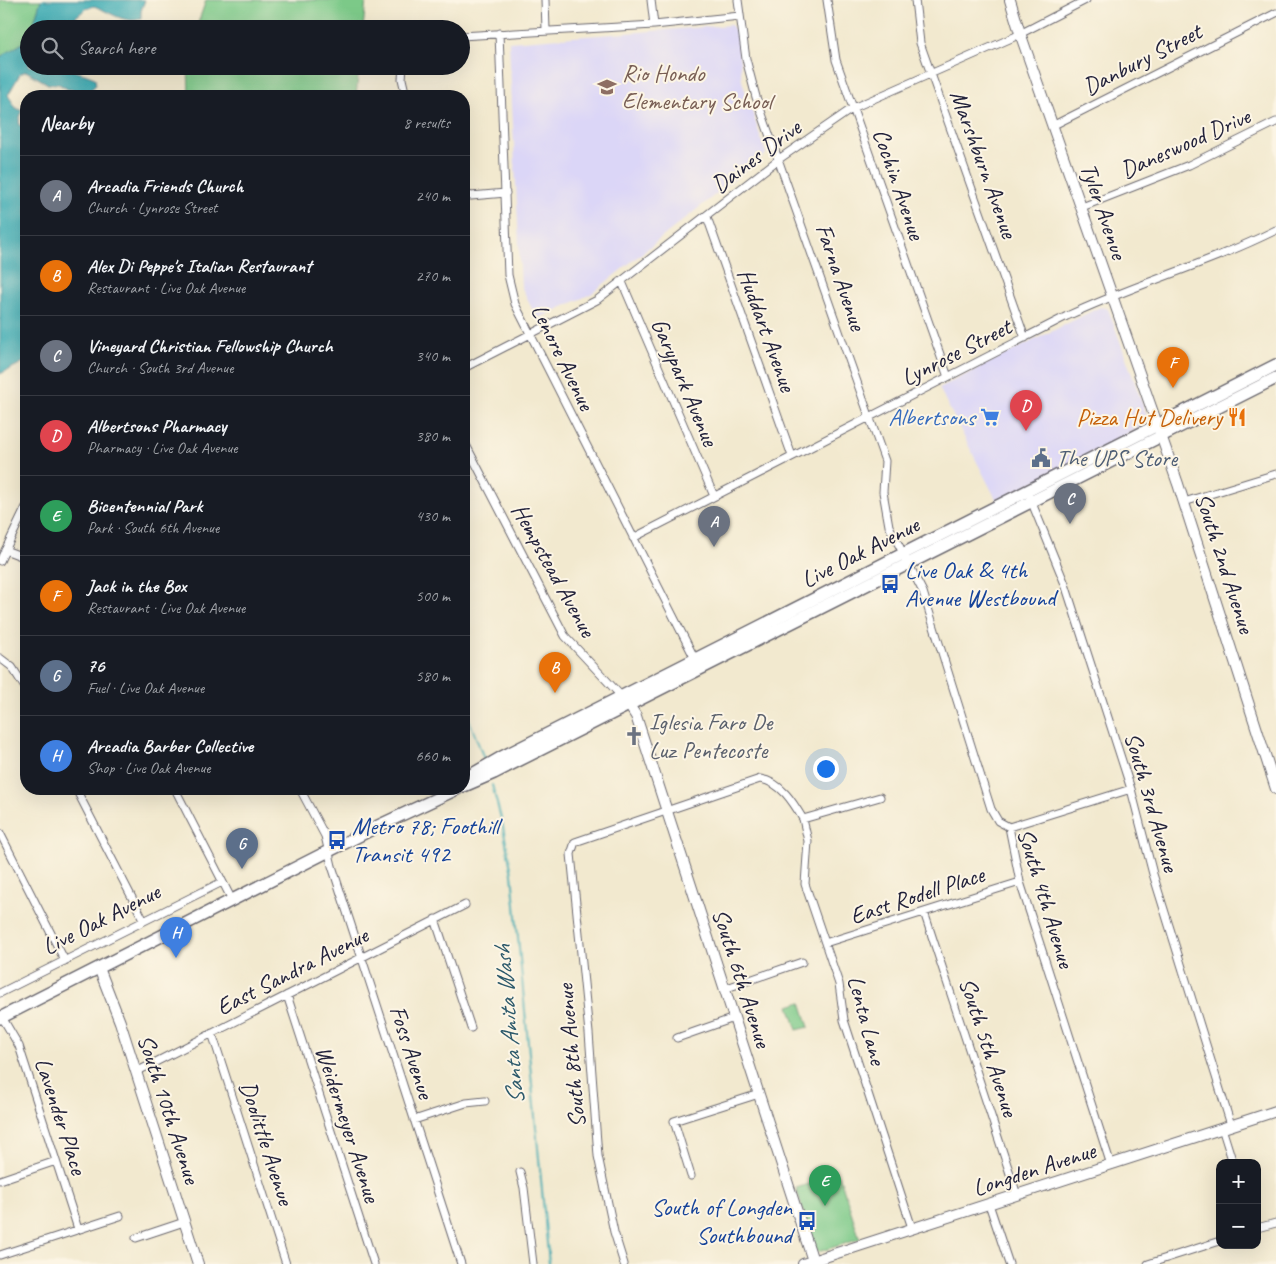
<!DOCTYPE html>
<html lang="en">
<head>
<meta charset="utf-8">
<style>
  :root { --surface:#171b24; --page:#20242c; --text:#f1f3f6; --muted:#9ea1a6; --line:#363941; --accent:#db2777 }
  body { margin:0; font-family:Caveat,sans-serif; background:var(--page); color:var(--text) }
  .controls { position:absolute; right:15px; bottom:15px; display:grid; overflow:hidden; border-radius:10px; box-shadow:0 5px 20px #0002 }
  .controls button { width:45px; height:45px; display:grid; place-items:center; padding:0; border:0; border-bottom:1px solid var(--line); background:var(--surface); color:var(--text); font:25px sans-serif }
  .you { position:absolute; left:825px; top:768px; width:18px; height:18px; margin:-12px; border:4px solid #fff; border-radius:50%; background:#1a73e8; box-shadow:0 0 0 8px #1a73e833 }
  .badge { display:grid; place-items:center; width:32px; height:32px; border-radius:50%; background:var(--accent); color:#fff; font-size:16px; font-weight:700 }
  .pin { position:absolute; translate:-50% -41px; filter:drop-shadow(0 1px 2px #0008) }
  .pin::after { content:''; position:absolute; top:26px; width:18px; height:15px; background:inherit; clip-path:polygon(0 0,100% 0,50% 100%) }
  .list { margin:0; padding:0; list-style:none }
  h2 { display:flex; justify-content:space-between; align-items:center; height:65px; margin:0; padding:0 20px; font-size:21px }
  h2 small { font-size:16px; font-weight:400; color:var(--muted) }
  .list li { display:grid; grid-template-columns:32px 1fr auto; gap:15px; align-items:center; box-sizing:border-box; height:80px; padding:0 20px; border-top:1px solid var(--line) }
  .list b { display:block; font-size:19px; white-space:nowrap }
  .list p { margin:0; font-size:16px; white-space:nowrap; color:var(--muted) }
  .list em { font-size:16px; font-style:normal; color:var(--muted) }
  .icon { flex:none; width:28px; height:28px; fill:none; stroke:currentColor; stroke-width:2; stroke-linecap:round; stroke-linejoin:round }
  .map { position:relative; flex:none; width:1276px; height:1264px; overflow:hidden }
  .search { position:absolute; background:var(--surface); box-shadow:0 5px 20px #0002; left:20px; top:20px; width:450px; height:55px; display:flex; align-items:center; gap:12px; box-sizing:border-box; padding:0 18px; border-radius:28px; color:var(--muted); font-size:19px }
  .panel { position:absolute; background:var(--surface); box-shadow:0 5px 20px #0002; left:20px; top:90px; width:450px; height:705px; border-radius:20px }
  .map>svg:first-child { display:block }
</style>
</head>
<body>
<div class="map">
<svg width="1276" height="1264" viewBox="0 0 1276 1264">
  <rect width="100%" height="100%" fill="#fcf5e5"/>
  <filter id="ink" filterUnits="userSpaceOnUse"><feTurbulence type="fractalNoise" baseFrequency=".02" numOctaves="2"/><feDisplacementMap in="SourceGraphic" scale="10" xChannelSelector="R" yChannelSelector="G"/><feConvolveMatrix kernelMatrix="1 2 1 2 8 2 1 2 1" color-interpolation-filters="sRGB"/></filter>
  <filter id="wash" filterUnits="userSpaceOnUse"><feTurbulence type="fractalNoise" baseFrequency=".0096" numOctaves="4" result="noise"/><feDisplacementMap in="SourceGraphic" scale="20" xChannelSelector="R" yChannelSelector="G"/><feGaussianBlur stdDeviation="1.12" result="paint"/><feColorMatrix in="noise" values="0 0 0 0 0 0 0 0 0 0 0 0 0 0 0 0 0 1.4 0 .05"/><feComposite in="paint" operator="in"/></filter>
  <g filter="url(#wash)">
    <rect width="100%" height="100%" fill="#f2e9cf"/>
    <path fill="#dbd6f7" d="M731,25L737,33L742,81L766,154L591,294L537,319L521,286L509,42Z
      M1100,307L1107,308L1109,311L1147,416L1145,423L1143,426L997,501L939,388Z"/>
    <path fill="#7bc988" stroke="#4e7662" d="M0,0H41L32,29H29L26,41L0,57Z
      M206,0H366L363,29H196Z
      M188,66H359L356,96H189Z
      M801,1002L809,1027L797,1030L789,1006Z
      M839,1175L860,1239L818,1252L815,1249L796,1188Z"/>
    <path fill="#3aabb4" stroke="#2e6678" d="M41,0H145L141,11V19C124,24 110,12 94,6L86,9L60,29H32Z
      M29,35V66C52,66 74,69 95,78L96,85L88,92L67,89L59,84H48L26,71L20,74L8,95L16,108L22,111L19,121L20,126L26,127V361L0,374V57L26,41Z"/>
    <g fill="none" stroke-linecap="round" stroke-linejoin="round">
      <path stroke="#3aabb4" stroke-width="2" d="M88,92L91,96
        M464,706L484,759
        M492,785L502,822L512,874L549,1264"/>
    </g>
  </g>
  <g filter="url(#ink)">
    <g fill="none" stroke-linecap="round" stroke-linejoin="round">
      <g stroke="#6b686f" stroke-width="9">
        <path id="street" d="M545,0L546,30
          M651,0L654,25
          M738,0L746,59L756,97L885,461L883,492L889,526L923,592L991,809L998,821L1009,827L1020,882L1111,1165
          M827,0L836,60L948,377
          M915,0L920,43L1025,338
          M499,33L508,275L515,304L696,661
          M461,36L654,25L740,16
          M403,66L402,79L406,96
          M1052,126L1276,13
          M464,193L471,196L506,193
          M1082,207L1189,165L1276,122
          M707,217L792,456
          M622,282L714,496
          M464,368L597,300L779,159L853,108L1014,37L1086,0
          M464,441L565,636L623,698
          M1030,498L1065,584L1131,789L1153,874L1231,1125
          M1184,502L1276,474
          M633,538L1067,316C1135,284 1208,264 1276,230
          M5,550L26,558
          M0,561L26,507
          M0,658L12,667L26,689
          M76,789L144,921
          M175,789L232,900
          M300,789L325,836L332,866L461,1264
          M803,819L808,841L805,884L839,984L844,1020L912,1228
          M1009,827L1131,789
          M0,833L65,961
          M924,912L1017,1195
          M435,919L471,1028
          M825,943L1020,882
          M724,989L802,962
          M0,993L222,882
          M287,995L374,1264
          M2,1017L19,1046L78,1229
          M212,1033L286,1264
          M677,1038L734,1018
          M136,1072L465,905
          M414,1120L466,1103L485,1101
          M1222,1128L1233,1163
          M520,1172L524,1188L533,1264
          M691,1176L674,1121L759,1094
          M0,1180L56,1161
          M989,1204L1009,1264
          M1257,1228L1276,1223
          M136,1238L184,1222
          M0,1255L120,1216
          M624,1264L614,1232L598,1156L589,1033L571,854L575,842L760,779C781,782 793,802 803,819L880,797
          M1148,1264L1220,1241"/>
      </g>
      <g stroke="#6b686f" stroke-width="12">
        <path id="secondary" d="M1010,0L1020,33L1178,484L1276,789
          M629,705L636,716L814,1264
          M99,968L120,1022L198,1264
          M803,1264L1276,1111"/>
      </g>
      <g stroke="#6b686f" stroke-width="14">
        <path id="primary" d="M464,779L502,757L1276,365
          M464,786L494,773L1276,378
          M0,1018L378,826L457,789"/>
      </g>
      <use href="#street" stroke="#fff" stroke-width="7"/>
      <use href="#secondary" stroke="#fff" stroke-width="10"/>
      <use href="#primary" stroke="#fff" stroke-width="11"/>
    </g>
  </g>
  <defs>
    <g id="school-bare" transform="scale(1.5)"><path d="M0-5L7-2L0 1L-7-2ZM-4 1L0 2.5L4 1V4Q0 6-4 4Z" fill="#8d6e63" stroke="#fcf5e5" stroke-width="2.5" paint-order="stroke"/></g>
    <g id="supermarket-bare" transform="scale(1.5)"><path d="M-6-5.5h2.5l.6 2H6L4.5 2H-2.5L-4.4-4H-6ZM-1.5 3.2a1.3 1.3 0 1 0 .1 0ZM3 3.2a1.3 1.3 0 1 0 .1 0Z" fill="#3f7fe0" stroke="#fcf5e5" stroke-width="2.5" paint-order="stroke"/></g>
    <g id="restaurant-bare" transform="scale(1.5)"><path d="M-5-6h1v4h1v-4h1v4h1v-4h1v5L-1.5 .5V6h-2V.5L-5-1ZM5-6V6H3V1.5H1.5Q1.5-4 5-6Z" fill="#e8710a" stroke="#fcf5e5" stroke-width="2.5" paint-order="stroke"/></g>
    <g id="civic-bare" transform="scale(1.5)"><path d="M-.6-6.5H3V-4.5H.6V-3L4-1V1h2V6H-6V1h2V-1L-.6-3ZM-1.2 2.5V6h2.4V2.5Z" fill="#5c6f8a" stroke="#fcf5e5" stroke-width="2.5" paint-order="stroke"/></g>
    <g id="bus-bare" transform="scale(1.5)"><path d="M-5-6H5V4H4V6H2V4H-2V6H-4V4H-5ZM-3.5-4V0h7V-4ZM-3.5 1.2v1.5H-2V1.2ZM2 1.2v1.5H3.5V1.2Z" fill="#1a4fb4" stroke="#fcf5e5" stroke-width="2.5" paint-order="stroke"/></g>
    <g id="church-bare" transform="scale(1.5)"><path d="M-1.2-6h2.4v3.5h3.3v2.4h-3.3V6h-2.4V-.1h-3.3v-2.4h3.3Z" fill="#6b7280" stroke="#fcf5e5" stroke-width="2.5" paint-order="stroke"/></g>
  </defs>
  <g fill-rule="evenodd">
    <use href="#school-bare" x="607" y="87"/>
    <use href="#supermarket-bare" x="990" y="417"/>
    <use href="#restaurant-bare" x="1237" y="417"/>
    <use href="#civic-bare" x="1041" y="458"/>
    <use href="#bus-bare" x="890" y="584"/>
    <use href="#church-bare" x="634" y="736"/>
    <use href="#bus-bare" x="337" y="840"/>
    <use href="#bus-bare" x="807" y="1221"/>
  </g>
  <g text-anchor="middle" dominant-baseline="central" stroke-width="4" stroke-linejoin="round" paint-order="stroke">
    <g font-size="24" fill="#22223b" stroke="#fcf5e5">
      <text transform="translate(1142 59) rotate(-27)">Danbury Street</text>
      <text transform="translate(1185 143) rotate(-24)">Daneswood Drive</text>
      <text transform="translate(756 156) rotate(-37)">Daines Drive</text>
      <text transform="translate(984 164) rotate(70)">Marshburn Avenue</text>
      <text transform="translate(899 184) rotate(71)">Cochin Avenue</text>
      <text transform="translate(1104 211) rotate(71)">Tyler Avenue</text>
      <text transform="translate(841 277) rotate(71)">Farna Avenue</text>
      <text transform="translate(767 330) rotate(70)">Huddart Avenue</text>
      <text transform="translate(956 352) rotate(-27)">Lynrose Street</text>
      <text transform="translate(563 357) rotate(64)">Lenore Avenue</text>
      <text transform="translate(685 382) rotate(67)">Garypark Avenue</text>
      <text transform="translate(860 552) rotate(-27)">Live Oak Avenue</text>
      <text transform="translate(1225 563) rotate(72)">South 2nd Avenue</text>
      <text transform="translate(554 570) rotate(61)">Hempstead Avenue</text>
      <text transform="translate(1152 802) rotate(74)">South 3rd Avenue</text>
      <text transform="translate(917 895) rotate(-18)">East Rodell Place</text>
      <text transform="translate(1046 898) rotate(73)">South 4th Avenue</text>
      <text transform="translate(101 919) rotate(-27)">Live Oak Avenue</text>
      <text transform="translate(292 971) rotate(-27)">East Sandra Avenue</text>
      <text transform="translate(742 978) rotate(72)">South 6th Avenue</text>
      <text transform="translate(867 1020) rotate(75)">Lenta Lane</text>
      <text transform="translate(989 1047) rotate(72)">South 5th Avenue</text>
      <text transform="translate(412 1052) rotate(72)">Foss Avenue</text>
      <text transform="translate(571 1056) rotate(-95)">South 8th Avenue</text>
      <text transform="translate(169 1109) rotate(72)">South 10th Avenue</text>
      <text transform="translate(61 1116) rotate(72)">Lavender Place</text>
      <text transform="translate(348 1124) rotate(72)">Weidermeyer Avenue</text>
      <text transform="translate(267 1143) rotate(72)">Doolittle Avenue</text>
      <text transform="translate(1034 1169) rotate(-18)">Longden Avenue</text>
    </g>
    <g font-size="24" fill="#785e54" stroke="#fcf5e5" text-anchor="start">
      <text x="622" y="73">Rio Hondo<tspan x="622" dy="28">Elementary School</tspan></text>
    </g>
    <g font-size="24" fill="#366cbe" stroke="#fcf5e5" text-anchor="end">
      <text x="975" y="417">Albertsons</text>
    </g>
    <g font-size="24" fill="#c56008" stroke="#fcf5e5" text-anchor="end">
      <text x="1222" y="417">Pizza Hut Delivery</text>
    </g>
    <g font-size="24" fill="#4e5e75" stroke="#fcf5e5" text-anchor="start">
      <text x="1056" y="458">The UPS Store</text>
    </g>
    <g font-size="24" fill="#164399" stroke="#fcf5e5" text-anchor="start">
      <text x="905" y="570">Live Oak &amp; 4th<tspan x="905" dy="28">Avenue Westbound</tspan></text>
      <text x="352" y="826">Metro 78; Foothill<tspan x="352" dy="28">Transit 492</tspan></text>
      <text x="792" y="1207" text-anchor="end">South of Longden<tspan x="792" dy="28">Southbound</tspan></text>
    </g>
    <g font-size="24" fill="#5b616d" stroke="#fcf5e5" text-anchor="start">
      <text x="649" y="722">Iglesia Faro De<tspan x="649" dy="28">Luz Pentecoste</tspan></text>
    </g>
    <g font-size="25" font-style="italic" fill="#2c596b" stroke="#fcf5e5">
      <text transform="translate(509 1025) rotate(-95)">Santa Anita Wash</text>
    </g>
  </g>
</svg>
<div class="controls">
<button>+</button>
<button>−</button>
</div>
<div class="you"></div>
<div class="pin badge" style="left:714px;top:547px;background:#6b7280">A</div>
<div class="pin badge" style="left:555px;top:693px;background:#e8710a">B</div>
<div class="pin badge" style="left:1070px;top:524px;background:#6b7280">C</div>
<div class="pin badge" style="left:1026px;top:431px;background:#e0444e">D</div>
<div class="pin badge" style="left:825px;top:1206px;background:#2e9e5b">E</div>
<div class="pin badge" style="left:1173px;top:388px;background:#e8710a">F</div>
<div class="pin badge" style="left:242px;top:869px;background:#5c6f8a">G</div>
<div class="pin badge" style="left:176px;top:958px;background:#3f7fe0">H</div>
<div class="search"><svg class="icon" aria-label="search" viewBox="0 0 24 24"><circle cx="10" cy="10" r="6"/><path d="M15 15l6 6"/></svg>Search here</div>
<section class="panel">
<h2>Nearby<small>8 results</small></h2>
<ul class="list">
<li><span class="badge" style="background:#6b7280">A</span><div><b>Arcadia Friends Church</b><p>Church · Lynrose Street</p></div><em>240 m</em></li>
<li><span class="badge" style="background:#e8710a">B</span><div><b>Alex Di Peppe's Italian Restaurant</b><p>Restaurant · Live Oak Avenue</p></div><em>270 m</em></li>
<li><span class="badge" style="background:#6b7280">C</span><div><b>Vineyard Christian Fellowship Church</b><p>Church · South 3rd Avenue</p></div><em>340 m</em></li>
<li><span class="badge" style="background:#e0444e">D</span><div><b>Albertsons Pharmacy</b><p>Pharmacy · Live Oak Avenue</p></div><em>380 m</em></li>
<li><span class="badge" style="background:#2e9e5b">E</span><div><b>Bicentennial Park</b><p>Park · South 6th Avenue</p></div><em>430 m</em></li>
<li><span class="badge" style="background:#e8710a">F</span><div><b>Jack in the Box</b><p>Restaurant · Live Oak Avenue</p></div><em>500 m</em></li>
<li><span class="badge" style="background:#5c6f8a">G</span><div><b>76</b><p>Fuel · Live Oak Avenue</p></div><em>580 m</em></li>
<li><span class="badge" style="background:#3f7fe0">H</span><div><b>Arcadia Barber Collective</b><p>Shop · Live Oak Avenue</p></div><em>660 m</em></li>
</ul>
</section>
</div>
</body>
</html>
